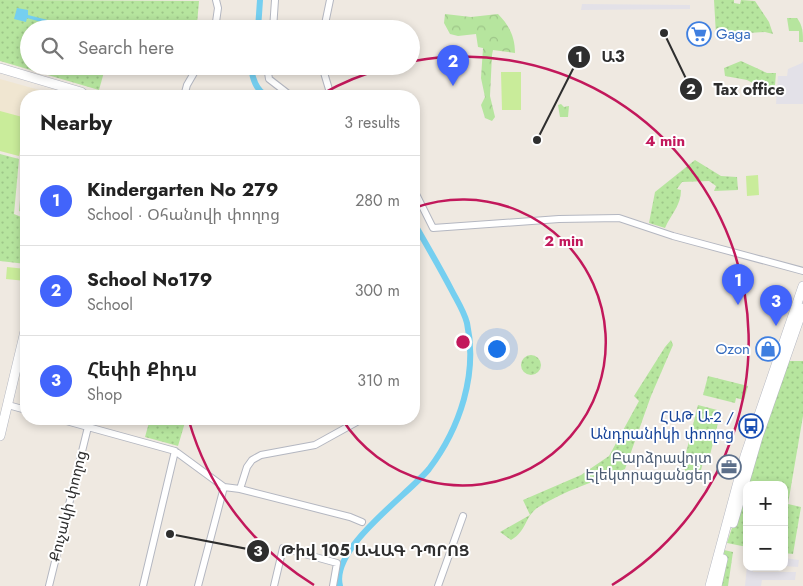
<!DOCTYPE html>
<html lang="en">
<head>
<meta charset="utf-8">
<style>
  :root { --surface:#fff; --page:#f2f2f2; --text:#222; --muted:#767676; --line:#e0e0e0; --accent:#4264fb }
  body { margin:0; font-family:Jost,"Noto Sans Armenian",sans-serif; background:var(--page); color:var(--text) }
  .controls { position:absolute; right:15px; bottom:15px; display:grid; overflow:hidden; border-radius:10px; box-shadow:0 2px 8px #0003 }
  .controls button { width:45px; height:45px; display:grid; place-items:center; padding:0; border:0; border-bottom:1px solid var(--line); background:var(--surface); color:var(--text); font:25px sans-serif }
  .you { position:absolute; left:496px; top:348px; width:18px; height:18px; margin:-12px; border:4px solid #fff; border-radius:50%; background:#1a73e8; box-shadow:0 0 0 8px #1a73e833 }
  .badge { display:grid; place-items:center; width:32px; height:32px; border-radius:50%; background:var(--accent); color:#fff; font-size:16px; font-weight:700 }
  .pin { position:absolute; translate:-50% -41px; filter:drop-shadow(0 1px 2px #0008) }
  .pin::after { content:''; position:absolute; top:26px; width:18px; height:15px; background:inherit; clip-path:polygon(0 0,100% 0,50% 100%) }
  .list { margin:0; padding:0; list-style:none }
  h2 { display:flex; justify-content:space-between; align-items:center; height:65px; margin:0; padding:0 20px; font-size:21px }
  h2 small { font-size:16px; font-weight:400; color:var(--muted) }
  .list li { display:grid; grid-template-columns:32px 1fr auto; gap:15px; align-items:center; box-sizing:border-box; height:90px; padding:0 20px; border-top:1px solid var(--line) }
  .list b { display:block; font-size:19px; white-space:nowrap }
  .list p { margin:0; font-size:16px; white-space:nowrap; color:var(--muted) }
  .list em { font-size:16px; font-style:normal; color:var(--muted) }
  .icon { flex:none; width:28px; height:28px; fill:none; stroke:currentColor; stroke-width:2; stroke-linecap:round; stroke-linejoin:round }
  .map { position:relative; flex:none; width:803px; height:586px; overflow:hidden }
  .search { position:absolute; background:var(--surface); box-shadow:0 2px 8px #0003; left:20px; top:20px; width:400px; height:55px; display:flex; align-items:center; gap:12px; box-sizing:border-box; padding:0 18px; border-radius:28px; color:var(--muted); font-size:19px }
  .panel { position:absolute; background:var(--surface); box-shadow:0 2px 8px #0003; left:20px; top:90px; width:400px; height:335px; border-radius:20px }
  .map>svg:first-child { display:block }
</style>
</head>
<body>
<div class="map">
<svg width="803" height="586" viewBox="0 0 803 586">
  <defs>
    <pattern id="green-dots" width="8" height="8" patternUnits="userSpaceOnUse" patternTransform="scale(1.25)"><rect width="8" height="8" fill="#b6e59e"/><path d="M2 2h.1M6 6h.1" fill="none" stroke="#9dc588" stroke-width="1.8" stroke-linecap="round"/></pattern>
    <pattern id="forest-crowns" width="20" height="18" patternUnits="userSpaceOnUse" patternTransform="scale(1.25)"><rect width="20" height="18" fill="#b6e59e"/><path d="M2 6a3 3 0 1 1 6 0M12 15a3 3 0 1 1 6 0" fill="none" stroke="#9dc588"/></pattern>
  </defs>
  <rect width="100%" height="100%" fill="#efe9e1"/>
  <path fill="#e3e1e8" d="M582,4L690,5V9L581,10Z
    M803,61V104H776L778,76H787L788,69L802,63Z
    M784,558L799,560L798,567L784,566Z
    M747,566L752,567L753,572H796L795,580H762L761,586H745Z"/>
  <path fill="#f0e6d1" d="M0,79L61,96H26V158L0,151Z"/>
  <path fill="url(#green-dots)" d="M0,0L199,1L197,24L203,29H29V66H123L104,72L99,90L0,61Z
    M714,0H734V3L740,4L741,0L755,1L769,22L773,34L765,32L716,35Z
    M741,61L767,73H776L775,85L771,94L762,93L760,87L747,80L725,76L724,68Z
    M0,154L19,159L14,214L26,219V264L0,261Z
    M695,160L721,176L737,177L738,190L714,191L716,186L709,181L682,182L677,189L681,190C681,206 671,214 665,228L649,223L655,192Z
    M21,188L26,189V214L19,211Z
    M671,340L673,345L651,396L625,469C596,481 563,491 537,508C524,518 527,531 511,540L500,532L530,515L523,500L581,475L609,456L639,401L634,396L665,347Z
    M521 365a10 10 0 1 1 20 0a10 10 0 1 1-20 0Z
    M787,361H803V416L788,504L801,507L793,554L784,553V485H747V547L727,543Z
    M708,376L748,386L744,400L736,398L735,403L703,395Z
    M698,405L721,411L710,455L705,454L699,478L687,475L683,465Z
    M150,419H186L178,446L145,437Z
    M724,550L733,552L728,586H715Z"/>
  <path fill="url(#forest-crowns)" d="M445,14L471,17L498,14C509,25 515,37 515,53L493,50L492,55L490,96L495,117L492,121L485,118L481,105L485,97L481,78L483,48L478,47L476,34L458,36L450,34L444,23Z
    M787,18H797C803,26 803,33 803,42H799V31H789Z
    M561,104L564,107L569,106L568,117H560L558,105Z"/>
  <path fill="#c9ec9a" d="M501,72H521V110H502Z
    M0,111L26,118L19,156L0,151Z
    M758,175L759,195L747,196L746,176Z
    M7,267L26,269V281L6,279Z"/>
  <path fill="#75cff0" d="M17,8L28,10V15L83,29H66L27,18L26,22L14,19Z"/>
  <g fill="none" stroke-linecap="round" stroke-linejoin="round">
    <path stroke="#75cff0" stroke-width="6" d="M258,29L260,0
      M252,66C251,78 257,91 267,96
      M340,586C330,548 408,495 429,469C460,428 478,374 467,323C464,311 456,299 451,289C439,266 426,244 414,223"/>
    <g stroke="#b4b7c1" stroke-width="8">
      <path id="minor" d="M215,29L218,8L216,0
        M273,29L275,0
        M324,29L330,0
        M267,66L269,79L291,96
        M322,66L331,96
        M92,96H101
        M184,96L187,85L198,66
        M414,190L433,228L559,219L619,218L673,236L803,271
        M414,304V322
        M8,405L26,410
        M59,419L175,451L224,487
        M240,489L247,467L252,460L261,455L315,445L362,419
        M49,586L88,427
        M143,586L175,451
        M198,586L224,487L240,489L350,517L362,522
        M274,586L283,548L337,563L333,586
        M438,586L463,516"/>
    </g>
    <g stroke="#b4b7c1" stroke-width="10">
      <path id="tertiary" d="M0,68L81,92L86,96
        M0,436L26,327"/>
    </g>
    <g stroke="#b4b7c1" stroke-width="10">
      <path id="secondary" d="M733,523L758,437L803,308
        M710,586L745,456L803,286
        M717,586L723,559"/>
    </g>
    <use href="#minor" stroke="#fff" stroke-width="6"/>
    <use href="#tertiary" stroke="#fff" stroke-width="9"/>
    <use href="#secondary" stroke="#fff" stroke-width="9"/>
  </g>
  <g fill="none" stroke="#c2185b" stroke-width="2.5">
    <path d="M414 208A143 143 0 1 1 342 419"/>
    <path d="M314 585A285 285 0 0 1 189 421M320 95A285 285 0 0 1 389 67M414 61A285 285 0 0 1 612 585"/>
  </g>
  <defs>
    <g id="supermarket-ring" transform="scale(1.25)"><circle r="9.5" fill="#fff" stroke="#3f7fe0" stroke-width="1.5"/><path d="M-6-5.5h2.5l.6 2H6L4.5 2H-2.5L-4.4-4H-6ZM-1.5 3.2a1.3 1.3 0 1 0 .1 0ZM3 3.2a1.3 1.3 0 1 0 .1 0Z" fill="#3f7fe0"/></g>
    <g id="shop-ring" transform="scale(1.25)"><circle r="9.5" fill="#fff" stroke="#3f7fe0" stroke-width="1.5"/><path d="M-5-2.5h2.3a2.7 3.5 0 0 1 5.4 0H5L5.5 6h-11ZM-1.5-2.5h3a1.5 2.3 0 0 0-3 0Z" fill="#3f7fe0"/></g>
    <g id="bus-ring" transform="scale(1.25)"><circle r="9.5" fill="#fff" stroke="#1a4fb4" stroke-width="1.5"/><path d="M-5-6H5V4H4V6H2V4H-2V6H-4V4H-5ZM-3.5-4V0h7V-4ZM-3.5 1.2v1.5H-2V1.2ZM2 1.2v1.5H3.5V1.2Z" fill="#1a4fb4"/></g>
    <g id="office-ring" transform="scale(1.25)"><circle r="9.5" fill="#fff" stroke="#5c6f8a" stroke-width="1.5"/><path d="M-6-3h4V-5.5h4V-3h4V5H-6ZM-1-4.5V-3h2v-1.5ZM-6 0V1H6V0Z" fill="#5c6f8a"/></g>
  </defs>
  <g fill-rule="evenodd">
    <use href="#supermarket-ring" x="699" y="34"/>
    <use href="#shop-ring" x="768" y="349"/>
    <use href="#bus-ring" x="751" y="426"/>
    <use href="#office-ring" x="729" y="467"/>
  </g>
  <g text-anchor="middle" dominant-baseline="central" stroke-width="4" stroke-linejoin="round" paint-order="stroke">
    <g font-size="15" fill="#366cbe" stroke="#fff" text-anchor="start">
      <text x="716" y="34">Gaga</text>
      <text x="750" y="349" text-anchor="end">Ozon</text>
    </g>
    <g font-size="15" fill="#164399" stroke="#fff" text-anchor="end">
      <text x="734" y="417">ՀԱԹ Ա-2 /<tspan x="734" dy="17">Անդրանիկի փողոց</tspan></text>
    </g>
    <g font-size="15" fill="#4e5e75" stroke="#fff" text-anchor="end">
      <text x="712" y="458">Բարձրավոլտ<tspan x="712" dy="17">Էլեկտրացանցեր</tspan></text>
    </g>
    <g font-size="15" fill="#2e2e2e" stroke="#fff">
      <text transform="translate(68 506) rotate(-76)">Քուչակի փողոց</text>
    </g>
  </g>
  <circle cx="463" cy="342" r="8" fill="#c2185b" stroke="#fff" stroke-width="2.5"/>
  <g font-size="15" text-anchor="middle" font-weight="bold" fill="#c2185b" stroke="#fff" stroke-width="4" stroke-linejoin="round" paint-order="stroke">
    <text x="665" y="146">4 min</text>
    <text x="564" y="246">2 min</text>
  </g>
  <path fill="none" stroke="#2e2e2e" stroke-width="2" d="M537 140L579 57M664 33L691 89M170 534L258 551"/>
  <g fill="#2e2e2e" stroke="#fff" stroke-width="2">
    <circle cx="537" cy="140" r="5"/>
    <circle cx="664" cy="33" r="5"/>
    <circle cx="170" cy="534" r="5"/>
    <circle cx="579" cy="57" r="12"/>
    <circle cx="691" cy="89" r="12"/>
    <circle cx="258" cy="551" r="12"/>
  </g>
  <g font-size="15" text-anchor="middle" font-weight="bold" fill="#fff">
    <text x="579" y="62">1</text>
    <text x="691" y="94">2</text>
    <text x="258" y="556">3</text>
  </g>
  <g font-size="16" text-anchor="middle" font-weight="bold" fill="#2e2e2e" stroke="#fff" stroke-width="4" stroke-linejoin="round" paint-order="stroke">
    <text x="613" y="62">Ա3</text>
    <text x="749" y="95">Tax office</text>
    <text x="375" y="556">Թիվ 105 ԱՎԱԳ ԴՊՐՈՑ</text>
  </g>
</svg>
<div class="controls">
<button>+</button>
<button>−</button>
</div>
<div class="you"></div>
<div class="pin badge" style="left:738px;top:305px">1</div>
<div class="pin badge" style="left:453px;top:86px">2</div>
<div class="pin badge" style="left:776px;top:326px">3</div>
<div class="search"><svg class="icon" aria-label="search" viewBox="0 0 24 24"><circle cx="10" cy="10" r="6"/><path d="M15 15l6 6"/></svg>Search here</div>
<section class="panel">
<h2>Nearby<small>3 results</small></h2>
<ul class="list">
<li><span class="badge">1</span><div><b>Kindergarten No 279</b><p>School · Օհանովի փողոց</p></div><em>280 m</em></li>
<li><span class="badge">2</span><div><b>School No179</b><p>School</p></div><em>300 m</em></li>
<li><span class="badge">3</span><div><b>Հեփի Քիդս</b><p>Shop</p></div><em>310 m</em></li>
</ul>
</section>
</div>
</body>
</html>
